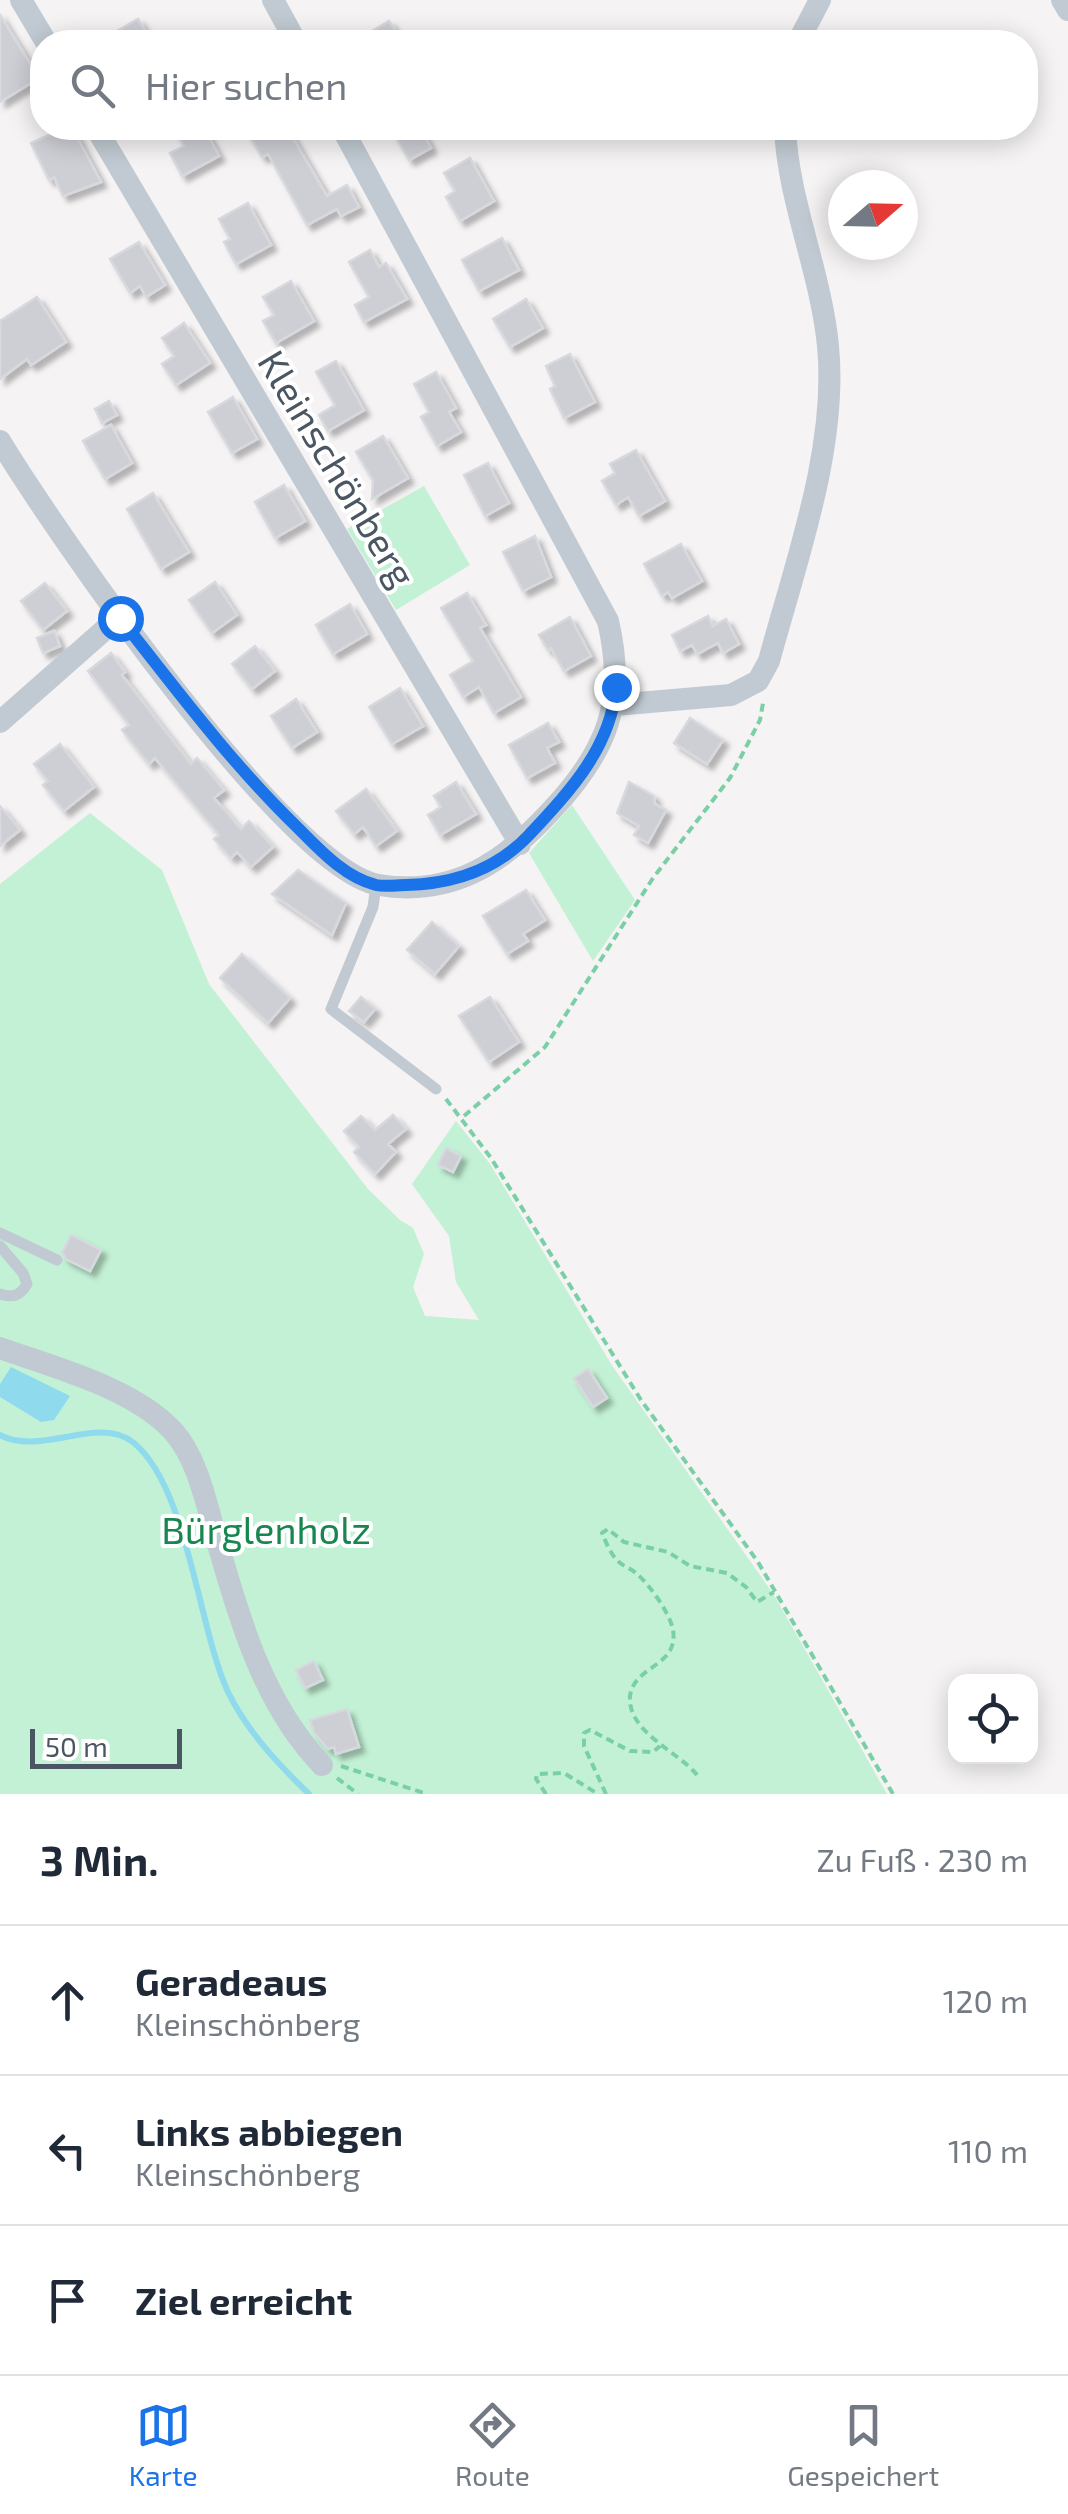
<!DOCTYPE html>
<html lang="de">
<head>
<meta charset="utf-8">
<style>
  :root { --surface:#fff; --page:#f2f2f3; --text:#1f2937; --muted:#747a83; --line:#e0e1e3; --accent:#1a73e8 }
  body { margin:0; font-family:"Exo 2",sans-serif; background:var(--page); color:var(--text) }
  .controls { position:absolute; right:30px; bottom:30px; display:grid; overflow:hidden; border-radius:20px; box-shadow:0 5px 25px #0003 }
  .controls button { width:90px; height:90px; display:grid; place-items:center; padding:0; border:0; border-bottom:2px solid var(--line); background:var(--surface); color:var(--text); font:50px sans-serif }
  .compass { position:absolute; left:828px; top:170px; width:90px; height:90px; border-radius:50%; background:var(--surface); box-shadow:0 5px 25px #0003; rotate:70deg }
  .scale { position:absolute; left:30px; bottom:25px; width:152px; box-sizing:border-box; padding-left:10px; border:5px solid #4a5661; border-top:0; font-size:28px; line-height:35px; white-space:nowrap; color:#4a5661; -webkit-text-stroke:8px #fff; paint-order:stroke }
  .stop { position:absolute; width:30px; height:30px; margin:-22px; border:8px solid #1a73e8; border-radius:50%; background:#fff }
  .stop.end { background:#1a73e8; border-color:#fff; box-shadow:0 2px 10px #0008 }
  .list { margin:0; padding:0; list-style:none }
  h2 { display:flex; justify-content:space-between; align-items:center; height:130px; margin:0; padding:0 40px; font-size:42px }
  h2 small { font-size:32px; font-weight:400; color:var(--muted) }
  .list li { display:grid; grid-template-columns:65px 1fr auto; gap:30px; align-items:center; box-sizing:border-box; height:150px; padding:0 40px; border-top:2px solid var(--line) }
  .list b { display:block; font-size:38px; white-space:nowrap }
  .list p { margin:0; font-size:32px; white-space:nowrap; color:var(--muted) }
  .list em { font-size:32px; font-style:normal; color:var(--muted) }
  .icon { flex:none; width:55px; height:55px; fill:none; stroke:currentColor; stroke-width:2; stroke-linecap:round; stroke-linejoin:round }
  .map { position:relative; flex:none; width:1068px; height:1794px; overflow:hidden }
  .search { position:absolute; background:var(--surface); box-shadow:0 5px 25px #0003; left:30px; right:30px; top:30px; height:110px; display:flex; align-items:center; gap:25px; box-sizing:border-box; padding:0 35px; border-radius:40px; color:var(--muted); font-size:38px }
  .sheet { height:580px; background:var(--surface) }
  nav { display:flex; justify-content:space-around; align-items:center; box-sizing:border-box; height:140px; border-top:2px solid var(--line); background:var(--surface); font-size:28px; color:var(--muted) }
  nav a { display:grid; justify-items:center; gap:5px }
  nav .on { color:var(--accent) }
  .map>svg:first-child { display:block }
</style>
</head>
<body>
<div class="map">
<svg width="1068" height="1794" viewBox="0 0 1068 1794">
  <defs>
    <filter id="shadow"><feDropShadow dx="5.5" dy="5.5" stdDeviation="2.5" flood-color="#0004"/></filter>
  </defs>
  <rect width="100%" height="100%" fill="#f5f3f3"/>
  <path fill="#c3f1d5" d="M424,486L470,565L396,610L347,529Z
    M572,805L635,900L593,961L529,853Z
    M90,813L162,870L209,984L368,1189L400,1220L413,1228L424,1254L413,1287L425,1316L479,1320L456,1282L449,1236L412,1184L456,1121L490,1164L613,1367L774,1595L887,1794H0V884Z"/>
  <path fill="#90daee" d="M11,1367L70,1396L54,1420L41,1422L0,1397V1384Z"/>
  <g fill="none" stroke-linecap="round" stroke-linejoin="round">
    <path stroke="#90daee" stroke-width="6" d="M0,1435C41,1457 99,1414 134,1443C188,1488 198,1627 228,1692C247,1731 278,1764 309,1794"/>
  </g>
  <path fill="#cdcfd5" stroke="#d7d9de" stroke-width="2.5" filter="url(#shadow)" d="M0,15L39,78L0,102Z
    M138,19L152,42H98Z
    M389,21L403,42H354Z
    M64,128H72L101,182L63,196L54,177L49,180L31,143Z
    M174,128H204L219,156L182,176L170,153L184,146Z
    M245,128H287L327,196L347,185L359,207L341,216L337,209L307,225L268,154L262,157Z
    M391,128H420L431,148L409,160Z
    M470,158L494,201L460,221L446,197L455,191L444,173Z
    M248,203L271,245L236,264L224,242L230,239L219,219Z
    M502,238L519,270L479,291L462,260Z
    M139,242L165,285L146,297L140,286L130,293L110,259Z
    M370,250L379,267L386,263L407,299L364,322L355,305L369,297L349,262Z
    M291,281L314,321L276,343L263,321L274,315L263,297Z
    M37,297L66,342L31,365L27,359L0,379V321Z
    M526,299L543,328L510,347L493,319Z
    M184,323L210,363L176,385L162,364L174,356L162,338Z
    M570,354L595,402L564,418L550,389L555,386L546,366Z
    M336,361L364,410L328,431L319,415L335,405L316,372Z
    M436,372L456,408L449,412L461,432L437,446L421,417L429,412L414,384Z
    M233,397L257,439L232,453L208,412Z
    M109,401L117,415L102,423L95,409Z
    M111,425L132,463L105,479L83,441Z
    M383,436L408,478L372,499L373,480L356,452Z
    M636,450L665,501L639,516L628,497L616,505L602,481L615,473L610,464Z
    M488,463L509,503L485,516L464,475Z
    M284,485L305,521L275,538L255,502Z
    M153,493L189,552L161,569L127,509Z
    M535,536L551,577L523,591L503,552Z
    M681,544L702,581L672,598L668,592L662,596L644,564Z
    M215,582L237,615L212,633L189,600Z
    M45,583L67,611L43,630L21,601Z
    M467,593L486,625L480,628L521,697L494,713L479,687L463,697L450,675L473,661L441,608Z
    M350,604L367,634L333,654L316,625Z
    M708,616L713,626L726,619L739,644L723,653L718,643L697,654L692,645L680,651L672,635Z
    M570,617L591,656L564,671L551,648L548,650L539,635Z
    M54,631L60,646L43,653L37,638Z
    M255,646L275,671L252,689L232,664Z
    M111,653L125,672L122,675L191,764L197,758L224,790L214,798L241,829L249,821L273,847L251,867L237,852L231,858L214,839L219,835L155,758L149,764L122,730L129,725L88,671Z
    M400,688L423,726L392,744L369,707Z
    M296,699L317,732L292,748L271,716Z
    M690,718L723,740L707,764L674,743Z
    M548,723L559,742L547,748L555,763L527,778L509,745Z
    M60,744L94,787L64,811L43,785L48,781L34,764Z
    M456,782L476,814L440,835L428,815L441,807L434,796Z
    M629,782L654,796L655,804L666,810L648,843L634,835L639,826L617,813Z
    M366,789L397,831L376,846L363,827L354,834L336,811Z
    M0,806L20,830L0,846Z
    M298,870L346,903L332,935L272,894Z
    M526,890L545,920L523,934L528,941L507,954L483,916Z
    M432,922L459,946L435,974L407,950Z
    M242,954L290,998L268,1023L220,978Z
    M361,997L375,1009L364,1022L349,1011Z
    M490,997L519,1042L489,1062L459,1016Z
    M393,1115L406,1129L388,1144L396,1152L375,1174L354,1152L359,1147L344,1131L361,1116L375,1130Z
    M446,1148L461,1156L453,1172L438,1165Z
    M71,1235L101,1250L90,1271L66,1259L62,1253Z
    M588,1369L607,1398L593,1407L574,1378Z
    M314,1661L323,1680L305,1688L296,1670Z
    M347,1709L359,1747L336,1754L334,1747L328,1749L314,1733L310,1720Z"/>
  <g fill="none" stroke-linecap="round" stroke-linejoin="round">
    <path stroke="#7ad0a6" stroke-width="4" stroke-dasharray="8 5" stroke-linecap="butt" d="M446,1099L491,1158L641,1400L758,1562L893,1794
      M464,1116L545,1047L653,878L730,778L760,720L763,703
      M341,1766L427,1794
      M697,1775C679,1752 627,1732 630,1696C634,1665 679,1667 673,1630C670,1613 649,1584 636,1573C630,1568 622,1566 617,1560C610,1553 606,1542 602,1533L608,1529L624,1542L668,1552L690,1566L727,1573L746,1587L757,1602L774,1592
      M337,1778L358,1794
      M546,1794L536,1779L537,1774L564,1773L598,1794
      M606,1794L584,1746V1733L590,1730L630,1751L653,1752L660,1746"/>
    <path stroke="#c1cad2" stroke-width="11" d="M376,885L373,907L331,1009L436,1089
      M0,1233L57,1260
      M0,1246L23,1273L27,1284C20,1296 13,1298 0,1294"/>
    <path stroke="#c1cad2" stroke-width="22" d="M21,0L46,42
      M273,0L296,42
      M1062,0L1068,10
      M798,42L820,0
      M96,128L520,844
      M0,441C53,528 287,870 379,885C452,897 503,863 550,812C607,752 627,702 608,621L342,128
      M615,705L731,695L758,681L769,661C795,564 838,448 828,346C821,272 788,201 785,128
      M0,722L119,617
      M0,1348C53,1367 134,1388 173,1431C199,1460 207,1508 218,1544C240,1622 265,1706 322,1765"/>
  </g>
  <g fill="none" stroke-linecap="round" stroke-linejoin="round">
    <path stroke="#1a73e8" stroke-width="12" d="M120,618C176,689 231,763 297,827C319,849 344,877 376,885C385,887 397,885 406,885C454,884 496,870 529,835C569,792 611,748 616,687"/>
  </g>
  <g text-anchor="middle" dominant-baseline="central" stroke-width="8" stroke-linejoin="round" paint-order="stroke">
    <g font-size="38" fill="#4a5661" stroke="#fff">
      <text transform="translate(338 468) rotate(59)">Kleinschönberg</text>
    </g>
    <g font-size="38" fill="#17864f" stroke="#fff">
      <text x="266" y="1529">Bürglenholz</text>
    </g>
  </g>
</svg>
<div class="controls">
<button><svg class="icon" aria-label="locate" viewBox="0 0 24 24"><circle cx="12" cy="12" r="6"/><path d="M12 2v4M12 18v4M2 12h4M18 12h4"/></svg></button>
</div>
<svg class="compass" viewBox="-18 -18 36 36"><path d="M0-13l5 13h-10z" fill="#e53935"/><path d="M0 13l5-13h-10z" fill="#747a83"/></svg>
<div class="scale">50 m</div>
<div class="stop" style="left:120px;top:618px"></div>
<div class="stop end" style="left:616px;top:687px"></div>
<div class="search"><svg class="icon" aria-label="search" viewBox="0 0 24 24"><circle cx="10" cy="10" r="6"/><path d="M15 15l6 6"/></svg>Hier suchen</div>
</div>
<section class="sheet">
<h2>3 Min.<small>Zu Fuß · 230 m</small></h2>
<ul class="list">
<li><svg class="icon" aria-label="ahead" viewBox="0 0 24 24"><path d="M12 20V5M6 11l6-6 6 6"/></svg><div><b>Geradeaus</b><p>Kleinschönberg</p></div><em>120 m</em></li>
<li><svg class="icon" aria-label="left" viewBox="0 0 24 24"><path d="M17 20v-9H6M10 6l-5 5 5 5"/></svg><div><b>Links abbiegen</b><p>Kleinschönberg</p></div><em>110 m</em></li>
<li><svg class="icon" aria-label="arrive" viewBox="0 0 24 24"><path d="M6 21V4h12l-3 4 3 4H6"/></svg><div><b>Ziel erreicht</b></div></li>
</ul>
</section>
<nav>
<a class="on"><svg class="icon" aria-label="map" viewBox="0 0 24 24"><path d="M3 6l6-2 6 2 6-2v14l-6 2-6-2-6 2zM9 4v14M15 6v14"/></svg>Karte</a>
<a><svg class="icon" aria-label="directions" viewBox="0 0 24 24"><path d="M12 3l9 9-9 9-9-9zM9 14v-3h6M13 9l2 2-2 2"/></svg>Route</a>
<a><svg class="icon" aria-label="saved" viewBox="0 0 24 24"><path d="M7 4h10v16l-5-4-5 4z"/></svg>Gespeichert</a>
</nav>
</body>
</html>
